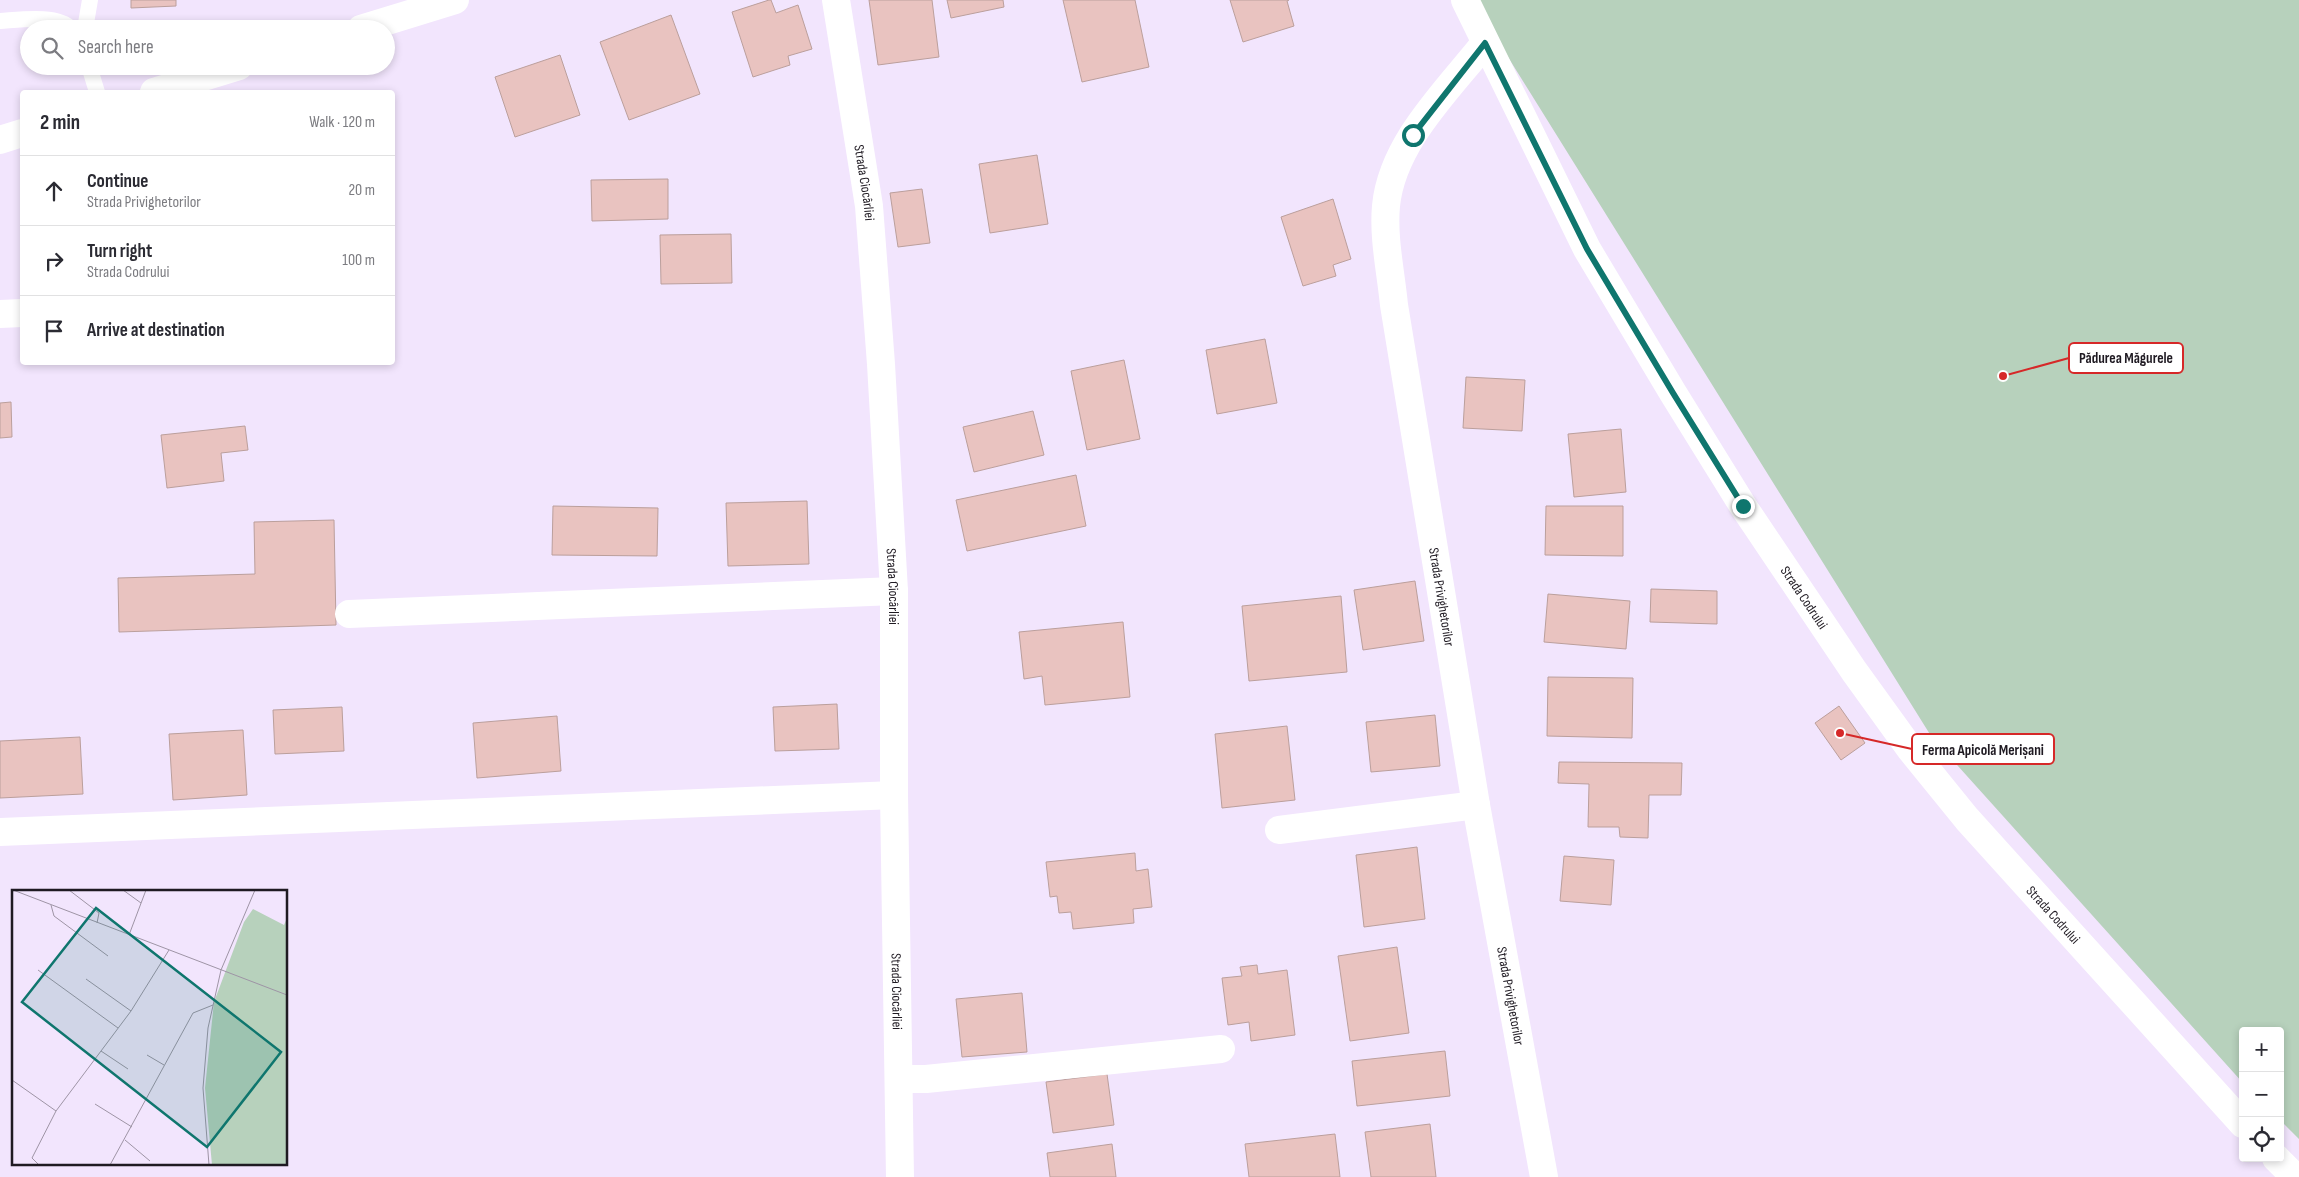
<!DOCTYPE html>
<html lang="en">
<head>
<meta charset="utf-8">
<style>
  :root { --surface:#fff; --page:#f2f2f3; --text:#2b2b33; --muted:#7c7c81; --line:#e1e1e2 }
  body { margin:0; font-family:"Sofia Sans Condensed",sans-serif; background:var(--page); color:var(--text) }
  .controls { position:absolute; right:15px; bottom:15px; display:grid; overflow:hidden; border-radius:5px; box-shadow:0 2px 8px #0003 }
  .controls button { width:45px; height:45px; display:grid; place-items:center; padding:0; border:0; border-bottom:1px solid var(--line); background:var(--surface); color:var(--text); font:25px sans-serif }
  .stop { position:absolute; width:15px; height:15px; margin:-11px; border:4px solid #0f766e; border-radius:50%; background:#fff }
  .stop.end { background:#0f766e; border-color:#fff; box-shadow:0 1px 5px #0008 }
  .list { margin:0; padding:0; list-style:none }
  h2 { display:flex; justify-content:space-between; align-items:center; height:65px; margin:0; padding:0 20px; font-size:21px }
  h2 small { font-size:16px; font-weight:400; color:var(--muted) }
  .list li { display:grid; grid-template-columns:32px 1fr auto; gap:15px; align-items:center; box-sizing:border-box; height:70px; padding:0 20px; border-top:1px solid var(--line) }
  .list b { display:block; font-size:19px; white-space:nowrap }
  .list p { margin:0; font-size:16px; white-space:nowrap; color:var(--muted) }
  .list em { font-size:16px; font-style:normal; color:var(--muted) }
  .icon { flex:none; width:28px; height:28px; fill:none; stroke:currentColor; stroke-width:2; stroke-linecap:round; stroke-linejoin:round }
  .map { position:relative; flex:none; width:2299px; height:1177px; overflow:hidden }
  .search { position:absolute; background:var(--surface); box-shadow:0 2px 8px #0003; left:20px; top:20px; width:375px; height:55px; display:flex; align-items:center; gap:12px; box-sizing:border-box; padding:0 18px; border-radius:28px; color:var(--muted); font-size:19px }
  .panel { position:absolute; background:var(--surface); box-shadow:0 2px 8px #0003; left:20px; top:90px; width:375px; height:275px; border-radius:5px }
  .map>svg:first-child { display:block }
</style>
</head>
<body>
<div class="map">
<svg width="2299" height="1177" viewBox="0 0 2299 1177">
  <rect width="100%" height="100%" fill="#f2e5fd"/>
  <path fill="#b7d1bc" d="M1477,0H2299V1139L2280,1120V1031H2243V1083L1931,736L1483,17Z"/>
  <path fill="#e9c3c0" stroke="#bb9f9c" d="M131,0H176V6L131,8Z
    M769,0H771L776,13L798,5L812,49L788,56L790,65L753,77L732,12Z
    M869,0H932L939,57L878,65Z
    M947,0H1003L1004,7L951,18Z
    M1063,0H1135L1149,67L1082,82Z
    M1230,0H1289L1287,1L1294,26L1243,42Z
    M671,15L700,94L629,120L600,42Z
    M560,55L580,115L515,137L495,77Z
    M1037,155L1048,224L990,233L979,164Z
    M668,179V219L592,221L591,180Z
    M922,189L930,243L898,247L890,193Z
    M1333,199L1351,259L1333,265L1336,276L1303,286L1281,217Z
    M731,234L732,283L661,284L660,235Z
    M1265,339L1277,403L1217,414L1206,350Z
    M1124,360L1140,439L1087,450L1071,371Z
    M1466,377L1525,380L1522,431L1463,428Z
    M11,402L12,437L0,438V403Z
    M1033,411L1044,455L974,472L963,427Z
    M245,426L248,450L221,453L224,481L167,488L161,435Z
    M1621,429L1626,492L1574,497L1568,434Z
    M1076,475L1086,526L967,551L956,500Z
    M807,501L809,564L728,566L726,503Z
    M553,506L658,508L657,556L552,555Z
    M1546,506H1623V556L1545,555Z
    M334,520L336,625L119,632L118,578L255,574L254,522Z
    M1415,581L1424,641L1363,650L1354,590Z
    M1651,589L1717,591V624L1650,622Z
    M1548,594L1630,601L1626,649L1544,642Z
    M1341,596L1347,672L1249,681L1242,606Z
    M1123,622L1130,697L1045,705L1042,676L1024,679L1019,632Z
    M1548,677L1633,678L1632,738L1547,736Z
    M837,704L839,749L775,751L773,707Z
    M1839,706L1865,743L1841,760L1815,723Z
    M342,707L344,751L275,754L273,710Z
    M1435,715L1440,766L1371,772L1366,722Z
    M557,716L561,771L477,778L473,723Z
    M1287,726L1295,800L1222,808L1215,734Z
    M243,730L247,795L173,800L169,734Z
    M80,737L83,794L0,798V741Z
    M1559,762L1682,763L1681,795H1649L1648,838L1620,837L1619,827H1588L1589,784L1558,783Z
    M1417,847L1425,919L1364,927L1356,855Z
    M1135,853L1136,871L1148,869L1152,907L1133,909L1134,923L1073,929L1071,912L1059,913L1057,896L1050,897L1046,862Z
    M1564,856L1614,860L1611,905L1560,901Z
    M1397,947L1409,1033L1350,1041L1338,956Z
    M1257,965L1258,974L1287,970L1295,1035L1251,1041L1249,1022L1228,1025L1222,978L1242,976L1240,967Z
    M1022,993L1027,1052L962,1057L956,999Z
    M1445,1051L1450,1096L1357,1106L1352,1061Z
    M1107,1074L1114,1125L1053,1133L1046,1082Z
    M1430,1124L1436,1177H1371L1365,1132Z
    M1335,1134L1340,1177H1249L1245,1144Z
    M1112,1144L1116,1177H1050L1047,1153Z"/>
  <g fill="none" stroke-linecap="round" stroke-linejoin="round">
    <path stroke="#fff" stroke-width="16" d="M0,21C18,20 58,14 71,29
      M85,29L90,0
      M89,66L97,92"/>
    <g stroke="#fff" stroke-width="28">
      <path id="s1" d="M836,0L869,206L881,364L894,591V795L900,1177"/>
      <path id="s2" d="M1465,0L1587,249L1673,393L1743,506L1854,671L1911,750L1967,819L2243,1124"/>
      <path d="M361,29L455,0"/>
      <path id="s3" d="M1485,43C1447,91 1392,143 1386,206C1383,238 1391,273 1394,305L1476,805L1544,1177"/>
      <path d="M154,92L239,66"/>
      <path d="M0,140L22,133"/>
      <path d="M0,314L22,313"/>
      <path d="M349,614L894,591"/>
      <path d="M1279,830L1476,805"/>
      <path d="M0,832L894,795"/>
      <path d="M899,1079H926L1221,1049"/>
      <path d="M2276,1158L2295,1177"/>
    </g>
  </g>
  <g fill="none" stroke-linecap="round" stroke-linejoin="round">
    <path stroke="#0f766e" stroke-width="6" d="M1413,135L1485,43L1587,249L1673,393L1743,506"/>
  </g>
  <g text-anchor="middle" dominant-baseline="central" stroke-width="4" stroke-linejoin="round" paint-order="stroke">
    <g font-size="14" fill="#1f1a22" stroke="#fff">
      <text stroke="none"><textPath href="#s1" startOffset="185">Strada Ciocârliei</textPath></text>
      <text stroke="none"><textPath href="#s1" startOffset="590">Strada Ciocârliei</textPath></text>
      <text stroke="none"><textPath href="#s2" startOffset="688">Strada Codrului</textPath></text>
      <text stroke="none"><textPath href="#s3" startOffset="589">Strada Privighetorilor</textPath></text>
      <text stroke="none"><textPath href="#s2" startOffset="1092">Strada Codrului</textPath></text>
      <text stroke="none"><textPath href="#s1" startOffset="995">Strada Ciocârliei</textPath></text>
      <text stroke="none"><textPath href="#s3" startOffset="994">Strada Privighetorilor</textPath></text>
    </g>
  </g>
  <g transform="translate(12 890)">
    <rect width="275" height="275" fill="#f2e5fd"/>
    <path d="M241,19L272,35L275,28V275H200L193,198L202,112L232,32Z" fill="#b7d1bc"/>
    <path fill="none" stroke="#9e94a5" stroke-width="1" d="M1,0L275,105M57,0L87,23L85,33M111,0L129,13M39,15L42,26L96,66M117,45L134,0M26,80L106,138M74,89L119,121M89,161L116,179M135,165L152,175M0,190L44,221M83,214L120,237M113,250L138,271M27,275L20,268L44,221L119,121L157,60M98,275L181,123L201,115M197,275L191,198L196,138L209,80L243,0"/>
    <path fill="#0f766e" fill-opacity="0.15" stroke="#0f766e" stroke-width="2.5" d="M84,18L269,162L195,257L10,112Z"/>
    <rect width="275" height="275" fill="none" stroke="#1f1a22" stroke-width="2.5"/>
  </g>
  <path fill="none" stroke="#d62828" stroke-width="2" d="M2003 376L2069 358M1840 733L1912 749"/>
  <g fill="#d62828" stroke="#fff" stroke-width="2">
    <circle cx="2003" cy="376" r="5"/>
    <circle cx="1840" cy="733" r="5"/>
  </g>
  <g fill="#fff" stroke="#d62828" stroke-width="2">
    <rect x="2069" y="343" width="114" height="30" rx="5"/>
    <rect x="1912" y="734" width="142" height="30" rx="5"/>
  </g>
  <g font-size="15" text-anchor="middle" font-weight="bold" fill="#1f1a22">
    <text x="2126" y="363">Pădurea Măgurele</text>
    <text x="1983" y="755">Ferma Apicolă Merișani</text>
  </g>
</svg>
<div class="controls">
<button>+</button>
<button>−</button>
<button><svg class="icon" aria-label="locate" viewBox="0 0 24 24"><circle cx="12" cy="12" r="6"/><path d="M12 2v4M12 18v4M2 12h4M18 12h4"/></svg></button>
</div>
<div class="stop" style="left:1413px;top:135px"></div>
<div class="stop end" style="left:1743px;top:506px"></div>
<div class="search"><svg class="icon" aria-label="search" viewBox="0 0 24 24"><circle cx="10" cy="10" r="6"/><path d="M15 15l6 6"/></svg>Search here</div>
<section class="panel">
<h2>2 min<small>Walk · 120 m</small></h2>
<ul class="list">
<li><svg class="icon" aria-label="ahead" viewBox="0 0 24 24"><path d="M12 20V5M6 11l6-6 6 6"/></svg><div><b>Continue</b><p>Strada Privighetorilor</p></div><em>20 m</em></li>
<li><svg class="icon" aria-label="right" viewBox="0 0 24 24"><path d="M7 20v-9h11M14 6l5 5-5 5"/></svg><div><b>Turn right</b><p>Strada Codrului</p></div><em>100 m</em></li>
<li><svg class="icon" aria-label="arrive" viewBox="0 0 24 24"><path d="M6 21V4h12l-3 4 3 4H6"/></svg><div><b>Arrive at destination</b></div></li>
</ul>
</section>
</div>
</body>
</html>
